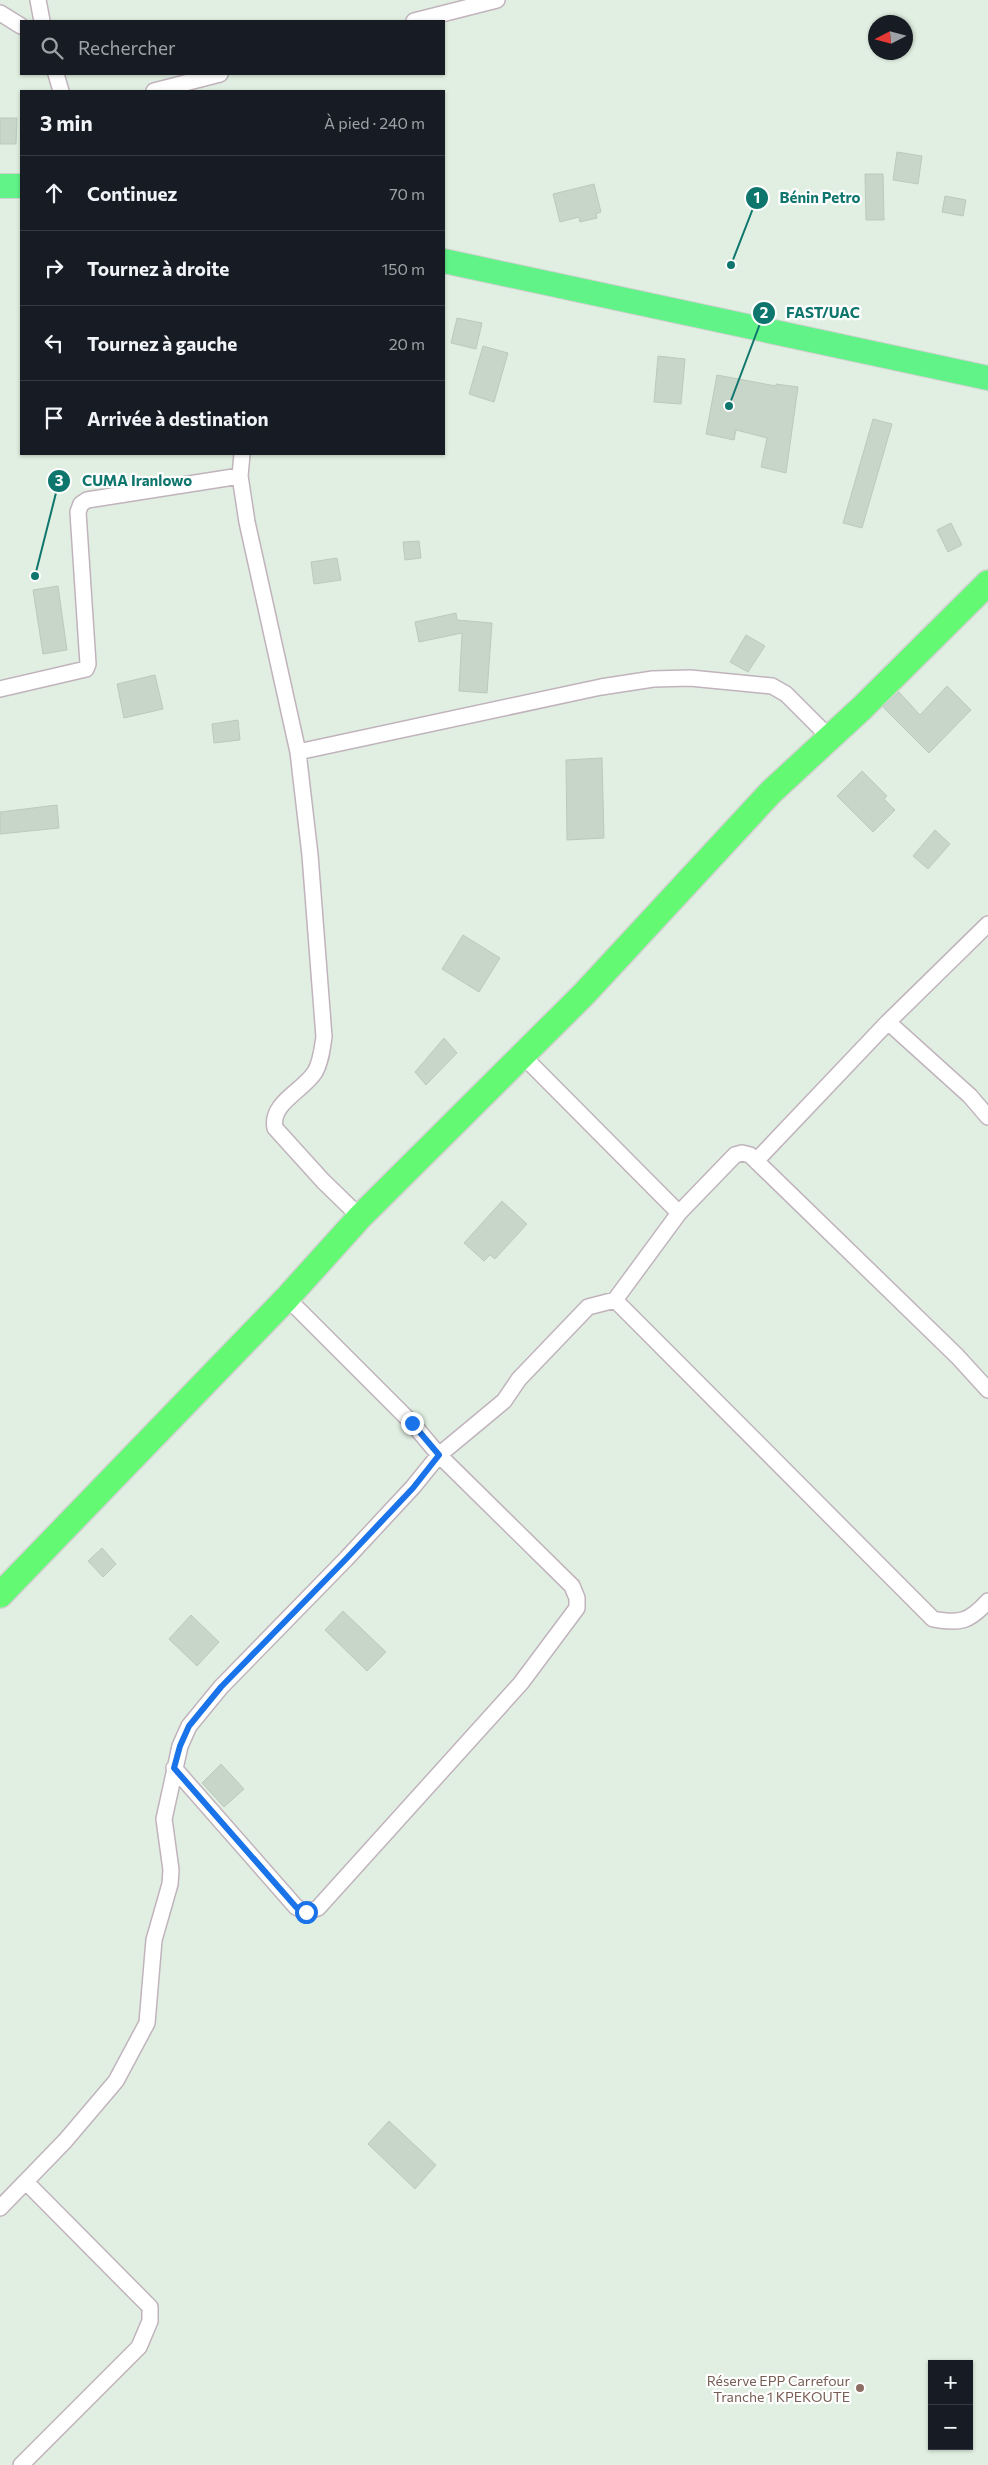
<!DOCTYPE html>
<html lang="fr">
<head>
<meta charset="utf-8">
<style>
  :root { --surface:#171b24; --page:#242831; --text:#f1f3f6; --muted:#9ea1a6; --line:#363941 }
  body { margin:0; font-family:Commissioner,sans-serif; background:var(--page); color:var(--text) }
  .controls { position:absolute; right:15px; bottom:15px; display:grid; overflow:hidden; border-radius:0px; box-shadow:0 1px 4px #0004 }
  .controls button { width:45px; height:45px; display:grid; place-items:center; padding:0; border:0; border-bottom:1px solid var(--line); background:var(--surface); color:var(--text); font:25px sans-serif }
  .compass { position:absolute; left:868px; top:15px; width:45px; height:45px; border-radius:50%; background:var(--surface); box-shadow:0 1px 4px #0004; rotate:264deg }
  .stop { position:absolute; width:15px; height:15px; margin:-11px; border:4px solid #1a73e8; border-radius:50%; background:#fff }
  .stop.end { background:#1a73e8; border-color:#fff; box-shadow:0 1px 5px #0008 }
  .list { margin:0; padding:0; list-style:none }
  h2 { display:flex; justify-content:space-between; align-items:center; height:65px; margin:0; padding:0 20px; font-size:21px }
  h2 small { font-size:16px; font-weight:400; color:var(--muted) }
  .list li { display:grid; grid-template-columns:32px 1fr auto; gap:15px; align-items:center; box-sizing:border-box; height:75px; padding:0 20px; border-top:1px solid var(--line) }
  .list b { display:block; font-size:19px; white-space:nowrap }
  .list em { font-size:16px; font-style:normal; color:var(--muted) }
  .icon { flex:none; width:28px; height:28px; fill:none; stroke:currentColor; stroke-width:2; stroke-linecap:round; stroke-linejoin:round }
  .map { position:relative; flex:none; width:988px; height:2465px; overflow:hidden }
  .search { position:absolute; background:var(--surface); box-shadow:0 1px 4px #0004; left:20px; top:20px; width:425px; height:55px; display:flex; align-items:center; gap:12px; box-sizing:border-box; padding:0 18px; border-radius:0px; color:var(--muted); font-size:19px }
  .panel { position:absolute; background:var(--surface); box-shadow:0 1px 4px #0004; left:20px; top:90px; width:425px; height:365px; border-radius:0px }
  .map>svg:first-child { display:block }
</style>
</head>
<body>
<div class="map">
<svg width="988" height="2465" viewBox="0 0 988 2465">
  <rect width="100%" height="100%" fill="#e0efe1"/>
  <path fill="#c8d5c9" stroke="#b9cbbc" d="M0,118H17L16,144H0Z
    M897,152L922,156L918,184L893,180Z
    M865,174H883L884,220H866Z
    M594,184L601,212L596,214L597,218L580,222L579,217L560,222L553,194Z
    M945,196L966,200L963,216L942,212Z
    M457,318L482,323L476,349L451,343Z
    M483,346L508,353L494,402L469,394Z
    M658,356L685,359L681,404L654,402Z
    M717,375L776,386V384L798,387L786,473L761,467L767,438L736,430L734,440L706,434Z
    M873,419L892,424L862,528L843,523Z
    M951,523L962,545L948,552L937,530Z
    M419,541L421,558L405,560L403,542Z
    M337,558L341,580L314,584L311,562Z
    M58,586L67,650L43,654L33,590Z
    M456,613L457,620L492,623L487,693L459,691L462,633L419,642L415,622Z
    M746,635L765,646L748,672L730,662Z
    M155,675L163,709L124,718L117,684Z
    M947,686L971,710L929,753L883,707L899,692L920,715Z
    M238,720L240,740L214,743L212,724Z
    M602,758L604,838L567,840L566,760Z
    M862,771L887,796L884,799L895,810L873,832L837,796Z
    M57,805L59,828L0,834V812Z
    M935,830L950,844L928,869L913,856Z
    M463,935L500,958L479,992L442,969Z
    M444,1038L457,1053L426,1085L415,1072Z
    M502,1201L527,1224L495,1259L490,1255L484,1261L464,1243Z
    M102,1548L116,1564L103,1577L88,1561Z
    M343,1611L386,1652L367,1671L325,1630Z
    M191,1615L219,1642L197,1666L169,1639Z
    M221,1764L244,1789L224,1807L202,1783Z
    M389,2121L436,2165L415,2189L368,2144Z"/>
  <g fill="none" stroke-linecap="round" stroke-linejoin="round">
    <g stroke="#c1b3bd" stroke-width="18">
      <path id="minor" d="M38,0L42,21
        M0,13L21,26
        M414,21L497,0
        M56,74L61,91
        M154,91L220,74
        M242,454L240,476L247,522L298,752L310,855L324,1037C322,1049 321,1062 315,1072C303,1091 270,1103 275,1128L323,1181L360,1217
        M0,689L86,669L88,664L78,512L81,504L87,500L240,476
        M298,752L601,687L653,679L690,678L772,686L786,694L829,737
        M888,1022L970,1096L988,1117
        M522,1055L679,1213L735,1155L742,1153L750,1155L957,1356L988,1390
        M756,1161L888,1022L988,924
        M615,1300L933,1619C960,1624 969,1622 988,1601
        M174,1768L296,1907L306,1912L318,1908L521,1683L577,1608V1598L572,1586L439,1455L412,1423L287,1298
        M0,2208L65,2141L116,2081L147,2023L154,1940L170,1884L171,1870L164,1819L180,1746L189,1726L221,1687L346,1559L413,1487L439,1455L504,1401L519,1379L588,1307L615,1300L679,1213
        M21,2465L139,2347L150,2321V2307L27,2183"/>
    </g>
    <g stroke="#d1d1d1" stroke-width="26">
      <path id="primary" d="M0,186H21
        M444,261L988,378"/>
    </g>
    <g stroke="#d1d1d1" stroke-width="28">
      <path id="trunk" d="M0,1595L287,1298L360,1217L584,994L771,792L862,708L988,583"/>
    </g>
    <use href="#minor" stroke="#fff" stroke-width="15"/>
    <use href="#primary" stroke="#61f388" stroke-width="24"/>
    <use href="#trunk" stroke="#64f972" stroke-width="25"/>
  </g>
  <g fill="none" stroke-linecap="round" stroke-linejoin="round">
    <path stroke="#1a73e8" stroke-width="6" d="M306,1912L296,1907L174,1768L180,1746L189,1726L221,1687L346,1559L413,1488L439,1455L412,1423"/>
  </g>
  <circle fill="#8d6e63" stroke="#fff" stroke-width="2" cx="860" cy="2388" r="5"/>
  <g text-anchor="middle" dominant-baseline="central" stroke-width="4.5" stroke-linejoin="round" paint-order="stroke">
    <g font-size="14" fill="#785e54" stroke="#fff" text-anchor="end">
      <text x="850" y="2380">Réserve EPP Carrefour<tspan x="850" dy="16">Tranche 1 KPEKOUTE</tspan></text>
    </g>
  </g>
  <path fill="none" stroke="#0f766e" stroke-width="2" d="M731 265L757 198M729 406L764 313M35 576L59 481"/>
  <g fill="#0f766e" stroke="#fff" stroke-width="2">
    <circle cx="731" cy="265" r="5"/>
    <circle cx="729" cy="406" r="5"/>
    <circle cx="35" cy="576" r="5"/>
    <circle cx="757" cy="198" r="12"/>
    <circle cx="764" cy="313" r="12"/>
    <circle cx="59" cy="481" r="12"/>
  </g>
  <g font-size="15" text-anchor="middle" font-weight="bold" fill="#fff">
    <text x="757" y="203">1</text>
    <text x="764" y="318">2</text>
    <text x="59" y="486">3</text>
  </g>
  <g font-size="15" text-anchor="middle" font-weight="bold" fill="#0f766e" stroke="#fff" stroke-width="4.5" stroke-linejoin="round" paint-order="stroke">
    <text x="820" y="203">Bénin Petro</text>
    <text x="823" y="318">FAST/UAC</text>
    <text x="137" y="486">CUMA Iranlowo</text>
  </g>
</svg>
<div class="controls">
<button>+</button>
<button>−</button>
</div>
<svg class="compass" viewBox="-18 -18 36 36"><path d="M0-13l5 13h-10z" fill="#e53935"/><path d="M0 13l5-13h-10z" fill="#9ea1a6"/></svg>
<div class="stop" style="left:306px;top:1912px"></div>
<div class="stop end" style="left:412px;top:1423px"></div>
<div class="search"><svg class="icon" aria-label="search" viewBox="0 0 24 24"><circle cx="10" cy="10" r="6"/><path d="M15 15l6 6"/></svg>Rechercher</div>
<section class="panel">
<h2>3 min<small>À pied · 240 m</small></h2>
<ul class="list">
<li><svg class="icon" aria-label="ahead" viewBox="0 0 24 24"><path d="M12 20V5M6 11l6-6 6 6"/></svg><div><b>Continuez</b></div><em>70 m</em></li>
<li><svg class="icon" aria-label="right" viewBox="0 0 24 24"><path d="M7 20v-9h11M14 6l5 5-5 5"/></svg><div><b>Tournez à droite</b></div><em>150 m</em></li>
<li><svg class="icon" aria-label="left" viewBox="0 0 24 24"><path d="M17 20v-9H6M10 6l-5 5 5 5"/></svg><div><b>Tournez à gauche</b></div><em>20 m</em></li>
<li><svg class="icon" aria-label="arrive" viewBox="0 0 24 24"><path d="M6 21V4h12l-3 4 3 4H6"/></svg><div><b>Arrivée à destination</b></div></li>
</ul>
</section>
</div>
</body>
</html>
